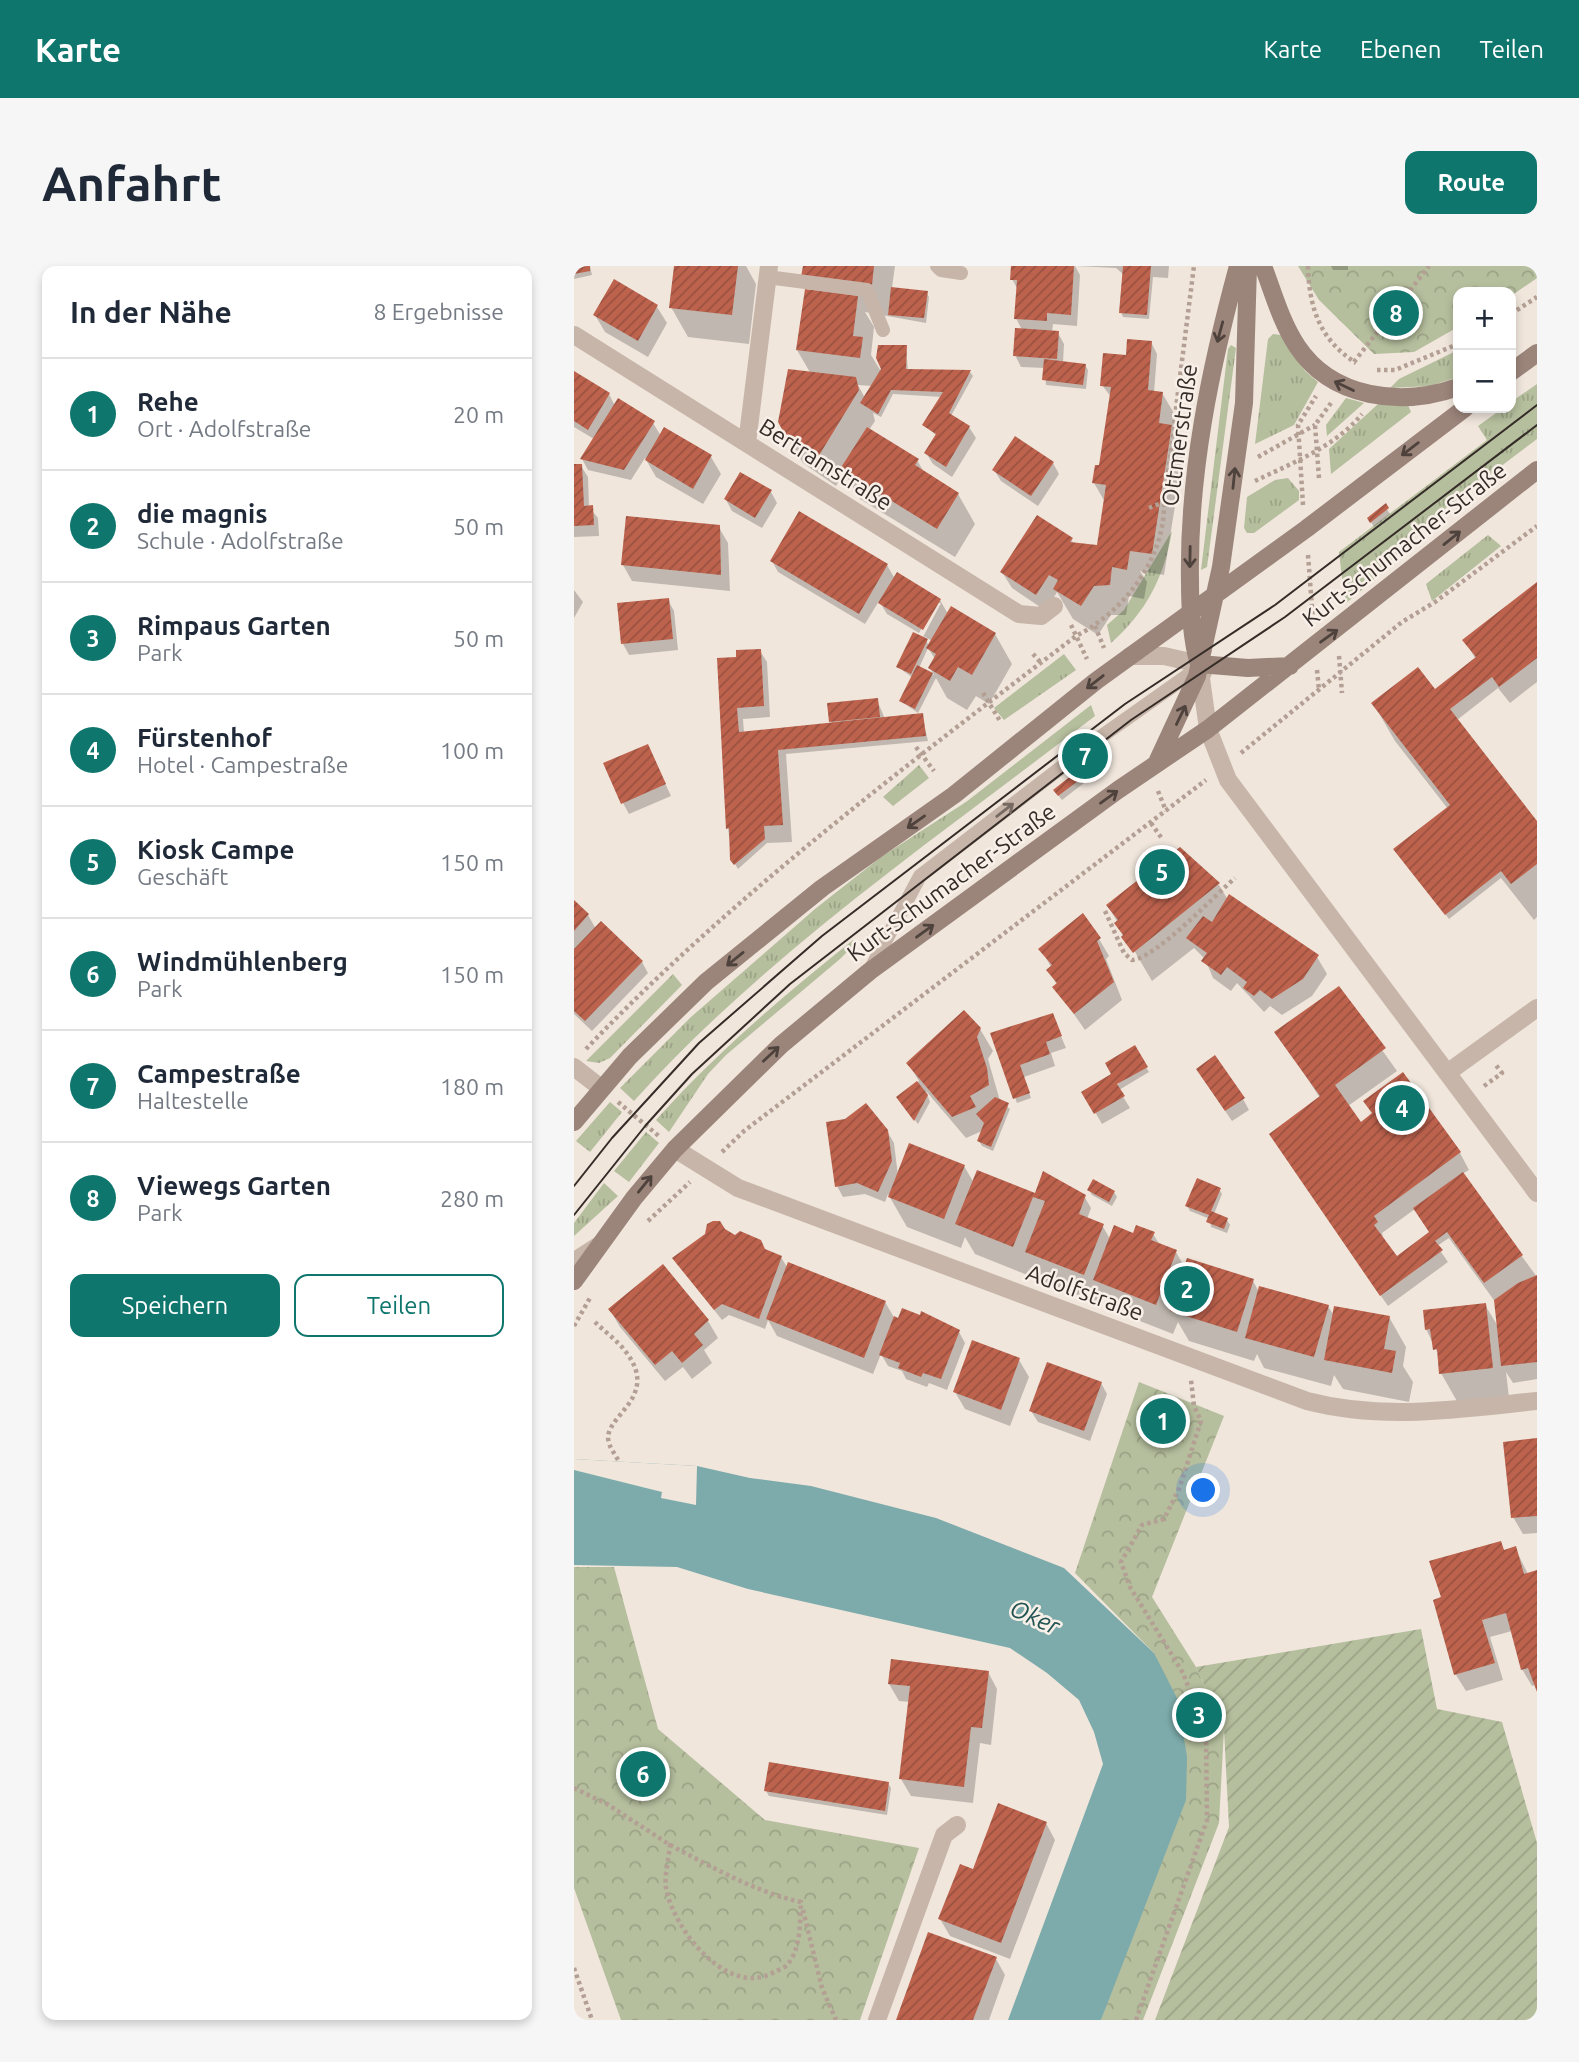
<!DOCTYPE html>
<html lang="de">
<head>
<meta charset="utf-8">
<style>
  :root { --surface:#fff; --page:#f6f6f7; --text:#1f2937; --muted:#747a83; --line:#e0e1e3; --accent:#0f766e }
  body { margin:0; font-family:Ubuntu,sans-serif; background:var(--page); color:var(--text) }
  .controls { position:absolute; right:21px; top:21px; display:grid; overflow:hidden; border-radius:14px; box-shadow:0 4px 10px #0003 }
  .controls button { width:63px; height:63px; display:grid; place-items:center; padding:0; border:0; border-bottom:2px solid var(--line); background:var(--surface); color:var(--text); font:35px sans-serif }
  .you { position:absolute; left:630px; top:1225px; width:24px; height:24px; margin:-18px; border:5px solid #fff; border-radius:50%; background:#1a73e8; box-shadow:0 0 0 10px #1a73e833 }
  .badge { display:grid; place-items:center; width:46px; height:46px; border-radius:50%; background:var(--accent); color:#fff; font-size:23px; font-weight:700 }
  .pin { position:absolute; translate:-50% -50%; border:4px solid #fff; box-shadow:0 2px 7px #0006 }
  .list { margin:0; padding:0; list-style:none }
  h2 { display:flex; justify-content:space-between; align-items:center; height:91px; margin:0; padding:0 28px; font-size:30px }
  h2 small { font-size:23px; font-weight:400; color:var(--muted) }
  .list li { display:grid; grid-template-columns:46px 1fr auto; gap:21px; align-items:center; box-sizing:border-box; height:112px; padding:0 28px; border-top:2px solid var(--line) }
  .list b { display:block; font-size:26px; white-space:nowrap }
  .list p { margin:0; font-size:23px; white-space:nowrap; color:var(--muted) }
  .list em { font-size:23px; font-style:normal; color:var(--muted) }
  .actions { display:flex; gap:14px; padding:21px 28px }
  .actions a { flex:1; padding:16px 0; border:2px solid var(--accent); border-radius:14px; text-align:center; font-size:24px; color:var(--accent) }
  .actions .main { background:var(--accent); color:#fff }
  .map { position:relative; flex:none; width:963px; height:1754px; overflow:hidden; border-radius:14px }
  header { display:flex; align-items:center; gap:42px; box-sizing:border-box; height:98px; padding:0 35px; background:var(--accent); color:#fff }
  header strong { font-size:33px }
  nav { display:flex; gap:38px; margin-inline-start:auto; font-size:24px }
  .intro { display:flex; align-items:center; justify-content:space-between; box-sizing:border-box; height:168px; padding:0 42px }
  h1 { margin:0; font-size:49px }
  .button { padding:18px 32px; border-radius:14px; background:var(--accent); color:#fff; font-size:24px; font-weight:700 }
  main { display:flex; gap:42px; padding:0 42px }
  aside { flex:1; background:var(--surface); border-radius:14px; box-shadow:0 4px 10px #0003 }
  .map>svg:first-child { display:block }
</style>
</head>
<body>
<header>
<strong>Karte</strong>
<nav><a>Karte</a><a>Ebenen</a><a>Teilen</a></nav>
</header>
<div class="intro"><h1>Anfahrt</h1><a class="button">Route</a></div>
<main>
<aside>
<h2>In der Nähe<small>8 Ergebnisse</small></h2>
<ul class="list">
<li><span class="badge">1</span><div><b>Rehe</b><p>Ort · Adolfstraße</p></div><em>20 m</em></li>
<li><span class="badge">2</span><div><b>die magnis</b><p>Schule · Adolfstraße</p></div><em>50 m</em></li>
<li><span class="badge">3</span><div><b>Rimpaus Garten</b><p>Park</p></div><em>50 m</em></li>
<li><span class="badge">4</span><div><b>Fürstenhof</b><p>Hotel · Campestraße</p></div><em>100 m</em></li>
<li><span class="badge">5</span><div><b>Kiosk Campe</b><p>Geschäft</p></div><em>150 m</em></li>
<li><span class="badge">6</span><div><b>Windmühlenberg</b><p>Park</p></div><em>150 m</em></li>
<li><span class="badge">7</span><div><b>Campestraße</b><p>Haltestelle</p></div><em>180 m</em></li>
<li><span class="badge">8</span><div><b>Viewegs Garten</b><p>Park</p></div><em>280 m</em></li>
</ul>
<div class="actions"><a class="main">Speichern</a><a>Teilen</a></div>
</aside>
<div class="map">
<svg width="963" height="1754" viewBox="0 0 963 1754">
  <defs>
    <pattern id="grass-tufts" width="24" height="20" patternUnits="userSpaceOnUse" patternTransform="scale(1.75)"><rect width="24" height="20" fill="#b5be9d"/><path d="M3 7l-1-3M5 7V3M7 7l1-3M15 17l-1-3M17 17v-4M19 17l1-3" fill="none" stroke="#9ca387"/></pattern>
    <pattern id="park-crowns" width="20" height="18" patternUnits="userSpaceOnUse" patternTransform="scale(1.75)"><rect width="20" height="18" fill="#b5be9d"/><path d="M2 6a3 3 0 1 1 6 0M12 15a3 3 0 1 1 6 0" fill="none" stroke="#9ca387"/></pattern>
    <pattern id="garden-furrows" width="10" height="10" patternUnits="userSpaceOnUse" patternTransform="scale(1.75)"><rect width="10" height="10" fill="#b5be9d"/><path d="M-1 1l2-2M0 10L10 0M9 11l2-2" fill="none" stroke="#9ca387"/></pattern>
    <pattern id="building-hatch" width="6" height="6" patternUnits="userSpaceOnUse" patternTransform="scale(1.75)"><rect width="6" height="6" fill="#bd624d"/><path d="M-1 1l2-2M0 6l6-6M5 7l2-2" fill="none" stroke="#9a5140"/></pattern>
  </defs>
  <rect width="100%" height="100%" fill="#f0e6dc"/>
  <path fill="url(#grass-tufts)" d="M699,68L707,69L731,105L744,116L720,159L681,178L694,73Z
    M657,79L662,82L633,301L627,304L654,83Z
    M884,84V111L856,120L816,122L825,113Z
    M963,118V173L855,255L796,317L771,338L765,286L913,174L904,160L929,142H937V136Z
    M772,132L790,137L753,170L752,159Z
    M804,138L834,139L837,146L757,208L755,183Z
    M714,212L725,225V234L680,267H673L670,262L673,231L701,214Z
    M598,265C590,311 573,345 537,377L533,359L550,344Z
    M914,269L927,280L858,335L852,318Z
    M490,388L502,404L430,454L420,442Z
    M517,439L521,450C363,572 194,686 60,835L46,822L117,751L241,643L307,591L392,536Z
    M345,499L355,512L319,540L309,531Z
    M279,674L282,677L266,693L152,789L134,808L95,866L82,854C142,787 209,730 279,674Z
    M99,708L108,719L36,792L25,797L12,795Z
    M36,836L48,846L16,886L2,875Z
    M72,866L85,877L55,916L40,905Z
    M30,917L44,930L0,970V957Z"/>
  <path fill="url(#park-crowns)" d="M724,0H963V12L937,30V26H884V61L840,86L800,88L745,34Z
    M565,1116L650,1150L578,1331L622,1401L650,1463L645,1557L569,1754H527L545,1704L580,1387L501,1307Z
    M0,1301H40L84,1463L191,1554L345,1582L286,1754H47L0,1622Z"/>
  <path fill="url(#garden-furrows)" d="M847,1363L863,1443L928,1456L963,1577V1754H581L655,1561L650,1463L622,1401Z"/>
  <path fill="#7dabab" d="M0,1193L123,1200L176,1212L237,1220L362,1252L490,1302L580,1387L604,1434L613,1491L612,1534L527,1754H434L529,1498L520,1466L505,1434L473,1407L436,1382L174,1323L103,1301L0,1299Z"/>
  <path fill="#f0e6dc" d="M0,1193L123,1200L122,1239L87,1232L88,1226L0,1204Z"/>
  <path fill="#0003" fill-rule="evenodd" d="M0,0H16L18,9L0,13Z
    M102,0H183H172L182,18L175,78L114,71L97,41Z
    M230,0H321L318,22L352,26L355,31L352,57L291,46L300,61L297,89L308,107L332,81L334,105L396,106L399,110L377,150L395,161L402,172L378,211L359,198L352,187L363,170L350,159L368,131L319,128L307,151L299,147L301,155L295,164L343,194L351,208L384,228L401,258L381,291L286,233L270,206L262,220L229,197L211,167L237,108L223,84L238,26L229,11ZM284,119L298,120L291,132ZM222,174L253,194L251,197L222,178Z
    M439,0H501L506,9L503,60L479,58L478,66L484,67L490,78L489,97L511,99L514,104L512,123L472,119L471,102L447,101L441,89L448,64L442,52L444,24L438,13Z
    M502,0H595L594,12L579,11L575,53L549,51L547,46L550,9L542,2Z
    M757,0H774V4H759Z
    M40,16L83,41L93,57L74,91L31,66L21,49Z
    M577,76L583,88L580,127H588L601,149L599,163L610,183L590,309L566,305L573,316L570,333L555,330L552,349H537L524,369L499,353L483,326L472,345L438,322L428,306L497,273L500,279L526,282L531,236L520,217L526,201L537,131L528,119L553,91Z
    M0,107L35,128L41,140L79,157L87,170L91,163L137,191L147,208L129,238L82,211L71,192L57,214L14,204L8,193L20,173L0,161Z
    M479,197L485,208L464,240L427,215L420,204Z
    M0,200H7L14,211L15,241L24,252L25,270L0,271Z
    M197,226L203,237L188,262L158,245L152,234Z
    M811,240L816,248L800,261L795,253Z
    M144,260L154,277L156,325L58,315L49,299Z
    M198,295L313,299L321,313L366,334L374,348L421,368L438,398L415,438L402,430L393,444L373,432L362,412L344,447L327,435L339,412L324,401L348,373L367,337H363L345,367L313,348L305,335L291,358L204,306ZM350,370L358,375L355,380ZM354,382L361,393L356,402L360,409L345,402Z
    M963,318V416L936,437L924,422L883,454L963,558V651L960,654L927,612L875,653L825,588L874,543L821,475L799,437L861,425L901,392L891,375Z
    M0,324L9,336L0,352Z
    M94,334L100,345L104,384L55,389L49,378Z
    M186,385L193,396L196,451L169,453L170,467L259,459L257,455L303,434L311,453L348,449L354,475L212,488L218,576L193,577L164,603L158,593L154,562L164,393Z
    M79,491L97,530L55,548L49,537Z
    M507,513L510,517L488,534L484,529Z
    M606,584L645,619L654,634L743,691L753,708L738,730L708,749L696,740L690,746L663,717L657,725L639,712L631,693L620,682L578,715L534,640Z
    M0,637L14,649L22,663L68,696L74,707L18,765L0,748Z
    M525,673L535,690L532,693L548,734L511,764L481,721L483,719L474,704L477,701L467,683Z
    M764,722L823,805L774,840L786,858L886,887L895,904L888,908L963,1011V1113L939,1117L932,1106L935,1132L884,1137L867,1107L866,1092L852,1063L911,1039L925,1062L922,1037L875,972L863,980L874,996L814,1040L773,981L746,832L703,766ZM841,943L857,966L822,992L810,975L808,967Z
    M478,749L492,782L477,787L481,800L450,811L457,832L443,837L418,768Z
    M406,763L419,785L414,793L426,835L436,843L419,885L408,880L405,875L408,865L392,872L352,825L356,836L344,858L324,832L345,815L334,797Z
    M560,782L575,806L545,824L556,842L528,858L510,827L545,818L534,798Z
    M630,814L669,833L675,844L658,855Z
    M313,865L320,877L324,910L390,900L400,917L462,929L510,930L517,942L513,953L528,959L536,973L579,968L586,979L602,986L611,1002L679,1015L685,1026L754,1040L760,1050L815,1051L832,1081L829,1100L839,1116L835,1136L769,1123L760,1109L757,1120L690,1102L683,1088L680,1095L615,1075L604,1056L599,1068L538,1044L530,1030L527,1038L470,1016L461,999L456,1010L401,988L391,971L387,982L333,961L314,928L311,936L291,928L269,931L263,920Z
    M645,923L648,928L640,948L653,954L656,959L653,967L637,961L636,953L616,945L613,940Z
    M515,924L540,926L543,931L538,940L518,929Z
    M149,965L207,991L214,1003L311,1036L321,1053L385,1066L391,1077L373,1124L355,1117L353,1121L332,1113L328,1105L314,1100L307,1088L299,1108L203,1070L194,1054L191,1063L155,1049L148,1054L100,993Z
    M89,1000L134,1055L144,1072L130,1084L138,1097L118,1113L109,1101L91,1115L46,1061L36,1044Z
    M445,1094L455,1111L436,1160L391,1143L381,1126Z
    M527,1117L533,1128L516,1175L464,1156L457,1145Z
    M963,1174V1267L949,1268L939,1251Z
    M941,1282L954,1308L963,1306V1422L962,1419L958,1420L948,1403L938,1365L916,1371L929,1414L892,1425L882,1409L861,1335L931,1285Z
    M414,1406L423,1423L417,1479L406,1477L399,1537L337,1530L327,1513L336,1436L325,1435L315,1418Z
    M314,1517L317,1522L313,1549L195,1530L192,1525Z
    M472,1557L481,1574L436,1693L376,1670L366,1653L400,1605Z
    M422,1693L431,1709L415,1754H323Z"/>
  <path fill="url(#building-hatch)" d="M0,0H16V5L0,8Z
    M100,0H164L158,49L95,42Z
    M229,0H300L298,19L227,11Z
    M437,0H500L497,49L473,47V55L440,53L443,14H436Z
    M549,0H577L573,49L545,47Z
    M40,13L84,39L64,75L19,49Z
    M317,21L354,25L350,52L314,49Z
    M231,23L284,30L279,70L289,71L286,92L222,84Z
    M441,62L485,65L483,93L439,90Z
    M553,73L578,75L574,124L589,126L585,157L598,159L578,288L556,285L553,304L538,301L536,319L520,320L507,340L479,323L484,314L475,309L462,329L426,306L463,249L499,272L496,276L523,279L532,219L518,217L521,199H525L537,121L526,120L529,87L552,89Z
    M304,79H333L332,103L397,104L375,147L396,160L372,201L350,187L362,168L348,159L369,126L317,124L304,148L286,137L307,103L302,92Z
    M470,93L512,98L509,119L468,114Z
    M214,103L282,111L285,124L244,191L210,167L204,156Z
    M0,105L36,127L14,164L0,155Z
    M44,132L81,155L50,204L6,193Z
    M90,161L138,189L119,223L71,194Z
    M293,161L345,193L341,199L385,227L363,263L266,203Z
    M441,170L480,196L457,230L418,204Z
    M0,198H8L10,240L19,239L20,259L0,260Z
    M166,206L198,224L181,252L150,233Z
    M812,237L815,242L796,257L793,252Z
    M225,245L314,298L285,348L196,295Z
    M52,250L146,259L147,309L47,299Z
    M323,306L367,333L349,364L304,337Z
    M963,316V392L925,421L918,411L876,443L963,555V598L937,618L927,605L871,649L819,583L876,539L797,437L844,401L861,423L902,391L888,374Z
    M95,332L99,373L47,378L43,337Z
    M377,340L422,367L398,409L384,401L376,415L354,402L362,388L352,382Z
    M339,366L354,373L337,408L322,401Z
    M187,383L190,440L163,442L165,466L349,447L352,470L204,484L209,559L190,560L191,573L160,599L156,594L155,562L152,563L143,392L162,391V384Z
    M343,399L359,407L341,443L325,435Z
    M304,432L306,451L255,456L253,437Z
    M74,478L92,518L47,538L29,497Z
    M503,505L508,512L484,530L479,524Z
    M606,581L646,617L559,687L547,671L549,669L540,657L544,654L532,639Z
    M655,628L745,689L729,713L698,733L686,724L680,730L669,722L673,716L653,701L647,709L627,695L633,687L612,672L629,650L638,656Z
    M0,634L15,648L0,665Z
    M509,647L527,672L523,675L540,716L500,748L478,721L483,717L472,704L478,699L464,683Z
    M27,655L69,695L11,755L0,745V683Z
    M765,720L812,782L761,819L787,856L798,847L789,835L829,806L887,886L800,950L804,956L800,959L823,990L855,966L839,942L889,906L949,989L910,1017L873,966L861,975L869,984L806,1030L695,868L746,830L700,766Z
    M390,744L407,762L403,771L413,802L415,819L396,830L402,841L378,851L332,797Z
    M479,747L488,770L472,776L476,788L446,799L456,827L439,833L416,767Z
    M561,779L574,801L543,818L551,830L520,848L507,826L537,808L531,797Z
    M641,789L671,832L651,845L622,803Z
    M343,815L354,829L340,855L322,831Z
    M421,831L435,837L417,881L403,875L410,857L402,848Z
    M292,837L314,864L318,895L304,926L283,917L261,921L252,856L271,853Z
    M335,877L391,899L370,953L314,931Z
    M403,904L461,927L469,905L512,929L505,948L530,958L510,1009L451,986L471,935L459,931L439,981L381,958Z
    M623,912L647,922L637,945L654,952L650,963L632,956L635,949L611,940Z
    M519,913L541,925L535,936L513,924Z
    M139,955H146L151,963L161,969L166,965L187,974L191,983L208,990L185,1053L148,1038L140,1044L98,992L131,968L133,958Z
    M540,959L559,967L562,959L581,966L577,974L603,984L582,1039L519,1014Z
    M613,992L680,1013L663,1066L596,1045Z
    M214,996L312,1035L290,1092L192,1053Z
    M89,998L135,1054L120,1068L129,1079L108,1097L98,1085L81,1099L34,1043Z
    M963,1009V1096L927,1100L920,1034L944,1017Z
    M685,1020L755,1039L740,1091L671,1072Z
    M912,1037L919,1102L865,1108L863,1083L859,1084L856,1063L851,1064L849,1044Z
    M760,1040L816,1050L810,1083L822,1085L818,1107L750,1094Z
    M328,1042L346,1049L347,1045L386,1064L367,1113L349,1107L347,1111L324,1102L326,1097L305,1089L320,1050L324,1052Z
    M398,1074L446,1092L427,1144L379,1126Z
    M473,1096L528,1116L510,1165L455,1145Z
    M963,1172V1250L937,1252L929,1176Z
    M927,1275L930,1284L942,1280L950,1308L963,1304V1426L954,1402L947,1404L932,1347L908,1354L921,1397L880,1409L859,1334L867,1331L855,1295Z
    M317,1393L415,1405L408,1462L397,1461L390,1521L325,1513L336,1420L314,1418Z
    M195,1496L315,1516L311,1545L190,1525Z
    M424,1537L473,1556L427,1677L364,1653L386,1598L399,1603Z
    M354,1666L423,1691L399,1754H322Z"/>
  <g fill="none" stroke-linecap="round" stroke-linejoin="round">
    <path stroke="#b39f93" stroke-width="4.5" stroke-dasharray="3.5 3.5" stroke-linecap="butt" d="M734,0C735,42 746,74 782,97
      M937,48L963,31
      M780,96L855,0
      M803,104H821L884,78
      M684,191L741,159
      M745,212L741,159L757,137
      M681,215C718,197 761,181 788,148
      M729,239L724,159L742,130
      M575,242L590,236
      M734,289L739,354
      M497,359L513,393
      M521,360L530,382
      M459,388L467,397
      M765,390L768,427
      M743,404L745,424
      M409,427L426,455
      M342,481L360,505
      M667,487L828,356L861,336L963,260
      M584,525L592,545
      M577,557L589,574
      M531,645L550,687L558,694C582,692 640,630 661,612
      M12,783C158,630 334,498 502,370C551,345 591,292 590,237L620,0
      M910,820L928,807L921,798
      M44,836L86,871
      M148,886L170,865L632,514
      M74,955L116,916
      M21,1056C31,1066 44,1075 52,1086C88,1133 26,1151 35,1177C37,1184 42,1189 45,1196
      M0,1060L16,1032
      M0,1522L33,1538L96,1579
      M96,1579C138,1601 181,1626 227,1636C226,1655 227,1682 214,1698C211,1702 204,1704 200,1706C154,1733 99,1663 92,1622C90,1610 95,1592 96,1579Z
      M229,1644L248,1722L262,1754
      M0,1702L18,1754
      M562,1754L633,1554L632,1467L609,1407L556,1321L547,1296L568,1259L590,1253L605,1223L627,1155L620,1140L617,1114"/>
    <path stroke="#c7b5a9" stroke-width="14" d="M363,0L367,4L387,7
      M193,11L293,24L309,64
      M296,704L346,610L528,470L620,405L631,407
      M0,993L25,977"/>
    <path stroke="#c7b5a9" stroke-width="18" d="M0,69L445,348L467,350L480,340
      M173,177L195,0
      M556,390H590L625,398L634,463L654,514L963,927
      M0,801L27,822
      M873,807L963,742
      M101,883L164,922L733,1135C810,1155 885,1143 963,1135
      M303,1754L370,1569L383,1559"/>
    <path stroke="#9b847a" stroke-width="18" d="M689,0C699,26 707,56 723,80C758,133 828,141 884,121
      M937,106L963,87
      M624,395C617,369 616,342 616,316C614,209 636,103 664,0
      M625,398L674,402L716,400
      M584,494L623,410L647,301L670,137L674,0
      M0,856L56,790L132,716L248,622L380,529L522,415L732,263L891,142
      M0,1015L60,932L101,883L207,779L296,705L544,524L634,463L963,204"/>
    <path stroke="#352c28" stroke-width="2" d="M0,920L38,872L125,777L248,670L551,438L701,339L963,139
      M0,949L72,859L118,808L216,718L557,454L711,351L963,159"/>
  </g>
  <defs><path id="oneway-shaft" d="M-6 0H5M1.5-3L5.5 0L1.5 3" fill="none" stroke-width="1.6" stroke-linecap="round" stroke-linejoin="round" transform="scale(1.75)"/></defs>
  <g stroke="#4e423c">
    <use href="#oneway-shaft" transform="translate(646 66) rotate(105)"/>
    <use href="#oneway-shaft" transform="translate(770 120) rotate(-154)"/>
    <use href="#oneway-shaft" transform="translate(836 183) rotate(143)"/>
    <use href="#oneway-shaft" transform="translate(660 212) rotate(-84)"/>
    <use href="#oneway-shaft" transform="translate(878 272) rotate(-39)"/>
    <use href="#oneway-shaft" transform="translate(616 291) rotate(91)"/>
    <use href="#oneway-shaft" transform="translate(755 370) rotate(-36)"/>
    <use href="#oneway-shaft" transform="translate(521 416) rotate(142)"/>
    <use href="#oneway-shaft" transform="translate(607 449) rotate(-64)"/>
    <use href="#oneway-shaft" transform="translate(535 531) rotate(-36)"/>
    <use href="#oneway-shaft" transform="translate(342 556) rotate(145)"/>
    <use href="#oneway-shaft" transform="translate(351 665) rotate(-36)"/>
    <use href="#oneway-shaft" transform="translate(161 693) rotate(141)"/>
    <use href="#oneway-shaft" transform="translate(197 788) rotate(-43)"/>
    <use href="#oneway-shaft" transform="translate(71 918) rotate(-51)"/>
  </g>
  <use stroke="#776a62" href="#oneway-shaft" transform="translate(431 544) rotate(-38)"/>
  <g text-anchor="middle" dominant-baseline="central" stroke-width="5" stroke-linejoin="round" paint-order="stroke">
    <g font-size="23" fill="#352c28" stroke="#f8f0e8">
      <text transform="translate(605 169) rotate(-82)">Ottmerstraße</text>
      <text transform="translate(252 198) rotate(32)">Bertramstraße</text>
      <text transform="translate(830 278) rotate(-38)">Kurt-Schumacher-Straße</text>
      <text transform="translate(377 616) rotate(-36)">Kurt-Schumacher-Straße</text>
      <text transform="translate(511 1026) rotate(20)">Adolfstraße</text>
    </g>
    <g font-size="24" font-style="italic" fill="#215353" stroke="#f8f0e8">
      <text transform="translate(461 1351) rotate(24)">Oker</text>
    </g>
  </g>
</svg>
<div class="controls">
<button>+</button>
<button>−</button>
</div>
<div class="you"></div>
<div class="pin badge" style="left:589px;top:1155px">1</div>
<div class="pin badge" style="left:613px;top:1023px">2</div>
<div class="pin badge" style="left:625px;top:1449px">3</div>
<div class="pin badge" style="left:828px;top:842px">4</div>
<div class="pin badge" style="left:588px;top:606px">5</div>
<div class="pin badge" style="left:69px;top:1508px">6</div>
<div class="pin badge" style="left:511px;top:490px">7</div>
<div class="pin badge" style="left:822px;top:47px">8</div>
</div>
</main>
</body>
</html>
